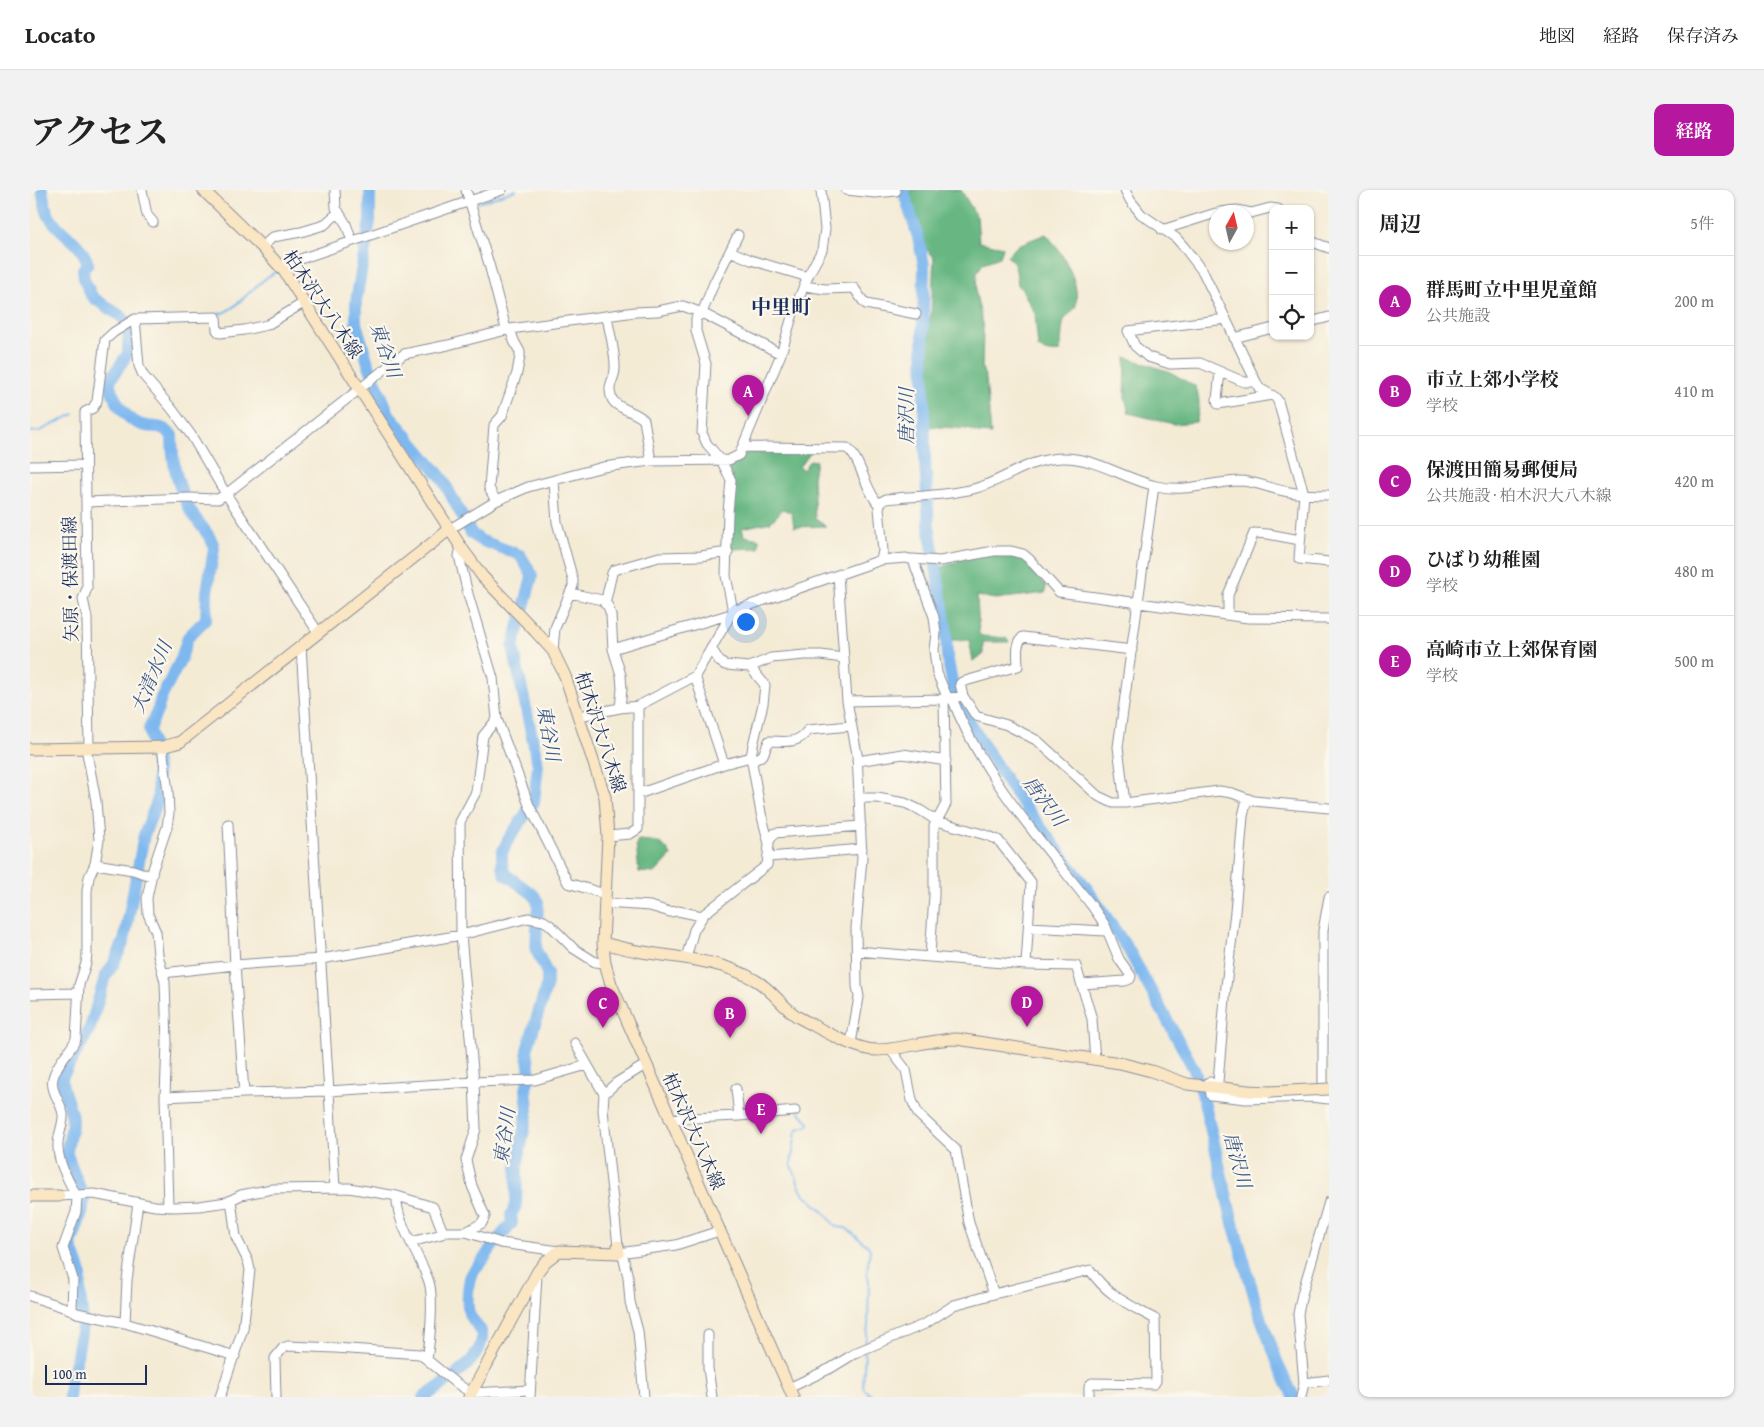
<!DOCTYPE html>
<html lang="ja">
<head>
<meta charset="utf-8">
<style>
  :root { --surface:#fff; --page:#f2f2f2; --text:#222; --muted:#767676; --line:#e0e0e0; --accent:#b5179e }
  body { margin:0; font-family:"Gentium Book Plus","Noto Serif JP",serif; background:var(--page); color:var(--text) }
  .controls { position:absolute; right:15px; top:15px; display:grid; overflow:hidden; border-radius:10px; box-shadow:0 1px 4px #0004 }
  .controls button { width:45px; height:45px; display:grid; place-items:center; padding:0; border:0; border-bottom:1px solid var(--line); background:var(--surface); color:var(--text); font:25px sans-serif }
  .compass { position:absolute; left:1179px; top:15px; width:45px; height:45px; border-radius:50%; background:var(--surface); box-shadow:0 1px 4px #0004; rotate:8deg }
  .scale { position:absolute; left:15px; bottom:12px; width:102px; box-sizing:border-box; padding-left:5px; border:2px solid #1b2f5e; border-top:0; font-size:14px; line-height:18px; white-space:nowrap; color:#1b2f5e; -webkit-text-stroke:4px #fbf7ec; paint-order:stroke }
  .you { position:absolute; left:715px; top:431px; width:18px; height:18px; margin:-12px; border:4px solid #fff; border-radius:50%; background:#1a73e8; box-shadow:0 0 0 8px #1a73e833 }
  .badge { display:grid; place-items:center; width:32px; height:32px; border-radius:50%; background:var(--accent); color:#fff; font-size:16px; font-weight:700 }
  .pin { position:absolute; translate:-50% -41px; filter:drop-shadow(0 1px 2px #0008) }
  .pin::after { content:''; position:absolute; top:26px; width:18px; height:15px; background:inherit; clip-path:polygon(0 0,100% 0,50% 100%) }
  .list { margin:0; padding:0; list-style:none }
  h2 { display:flex; justify-content:space-between; align-items:center; height:65px; margin:0; padding:0 20px; font-size:21px }
  h2 small { font-size:16px; font-weight:400; color:var(--muted) }
  .list li { display:grid; grid-template-columns:32px 1fr auto; gap:15px; align-items:center; box-sizing:border-box; height:90px; padding:0 20px; border-top:1px solid var(--line) }
  .list b { display:block; font-size:19px; white-space:nowrap }
  .list p { margin:0; font-size:16px; white-space:nowrap; color:var(--muted) }
  .list em { font-size:16px; font-style:normal; color:var(--muted) }
  .icon { flex:none; width:28px; height:28px; fill:none; stroke:currentColor; stroke-width:2; stroke-linecap:round; stroke-linejoin:round }
  .map { position:relative; flex:none; width:1299px; height:1207px; overflow:hidden; border-radius:10px }
  header { display:flex; align-items:center; gap:30px; box-sizing:border-box; height:70px; padding:0 25px; background:var(--surface); border-bottom:1px solid var(--line) }
  header strong { font-size:24px }
  nav { display:flex; gap:28px; margin-inline-start:auto; font-size:18px }
  .intro { display:flex; align-items:center; justify-content:space-between; box-sizing:border-box; height:120px; padding:0 30px }
  h1 { margin:0; font-size:35px }
  .button { padding:12px 22px; border-radius:10px; background:var(--accent); color:#fff; font-size:18px; font-weight:700 }
  main { display:flex; gap:30px; padding:0 30px }
  aside { flex:1; background:var(--surface); border-radius:10px; box-shadow:0 1px 4px #0004 }
  .map>svg:first-child { display:block }
</style>
</head>
<body>
<header>
<strong>Locato</strong>
<nav><a>地図</a><a>経路</a><a>保存済み</a></nav>
</header>
<div class="intro"><h1>アクセス</h1><a class="button">経路</a></div>
<main>
<div class="map">
<svg width="1299" height="1207" viewBox="0 0 1299 1207">
  <rect width="100%" height="100%" fill="#fbf7ec"/>
  <filter id="ink" filterUnits="userSpaceOnUse"><feTurbulence type="fractalNoise" baseFrequency=".02" numOctaves="2"/><feDisplacementMap in="SourceGraphic" scale="10" xChannelSelector="R" yChannelSelector="G"/><feConvolveMatrix kernelMatrix="1 2 1 2 8 2 1 2 1" color-interpolation-filters="sRGB"/></filter>
  <filter id="wash" filterUnits="userSpaceOnUse"><feTurbulence type="fractalNoise" baseFrequency=".0096" numOctaves="4" result="noise"/><feDisplacementMap in="SourceGraphic" scale="20" xChannelSelector="R" yChannelSelector="G"/><feGaussianBlur stdDeviation="1.12" result="paint"/><feColorMatrix in="noise" values="0 0 0 0 0 0 0 0 0 0 0 0 0 0 0 0 0 1.4 0 .05"/><feComposite in="paint" operator="in"/></filter>
  <g filter="url(#wash)">
    <rect width="100%" height="100%" fill="#f4ebd5"/>
    <path fill="#68b782" stroke="#427370" d="M880,0H931L947,27L949,52L973,57L970,67L953,73L947,83L946,103L953,138L952,178L956,189L961,244L948,243L938,239L897,236L892,147L901,126L904,68L887,47L877,12Z
      M1016,44C1032,62 1050,90 1046,115C1044,122 1037,124 1034,131C1031,139 1032,152 1030,162C1022,163 1015,162 1008,158L1005,124L993,101L988,95L986,80L983,72L977,66L988,55Z
      M1096,167L1140,182L1166,197C1170,209 1170,219 1166,232L1144,234L1099,223L1095,207Z
      M720,259L782,260L769,277L773,280L780,270L786,271L783,288L785,329L796,336L764,337L762,323L753,319L741,332L712,338L714,346L729,349V358L701,359C700,347 699,335 700,323C701,306 707,289 697,274L710,270Z
      M961,364H981L994,367L1016,396L1015,403L966,409L947,406L949,444L952,446L976,448L979,452H953V465L943,471L939,450H923L911,414L906,380L932,369Z
      M608,650C622,651 634,650 641,666L625,683L609,682L606,654Z"/>
    <g fill="none" stroke-linecap="round" stroke-linejoin="round">
      <path stroke="#7eb8ef" stroke-width="2" d="M445,14L486,0
        M188,124C208,121 227,89 248,81
        M0,242L10,241L44,224
        M769,921L779,933L778,936L768,939L766,942L761,974L772,1002L795,1023L806,1037L816,1038L838,1056L840,1060L837,1082L839,1091L838,1136L835,1155
        M835,1162L833,1196L834,1199L843,1207"/>
      <path stroke="#7eb8ef" stroke-width="12" d="M12,0C14,9 15,19 19,26C31,46 50,49 58,74L53,79L54,89L61,105L65,109L92,127L99,136L98,163L79,192C85,212 95,232 116,236C131,238 130,235 142,245C142,273 147,295 160,320C166,331 183,347 184,358L177,402L176,429L158,447L151,469L131,508L128,519L119,539L127,578L128,609L114,645L94,751L84,773L75,787L60,838L32,887C31,902 41,914 42,929C43,940 37,952 37,964L54,1009L52,1023L41,1055L51,1083L50,1105L53,1130L47,1166L41,1185L39,1207
        M340,0V31L326,111V133L338,173L359,224L412,288L441,343L450,350L490,365L501,383L502,387L483,457L508,575L504,612L478,650L472,663V675L475,684L504,705L508,713L506,760L517,783V794L497,860L500,884L496,899L498,919L487,976L486,1015L481,1025L482,1033C475,1041 468,1049 462,1057C458,1062 455,1068 451,1073C447,1078 442,1081 440,1088C438,1097 436,1117 440,1126C443,1132 451,1136 452,1145C453,1171 412,1195 394,1207
        M873,0L888,47L894,75L893,141L895,270L899,336L916,437L917,466L924,501L939,532L981,598L1056,697L1098,759L1164,879L1172,903L1202,1029L1229,1123L1250,1179L1264,1207"/>
    </g>
  </g>
  <g filter="url(#ink)">
    <g fill="none" stroke-linecap="round" stroke-linejoin="round">
      <g stroke="#888d9a" stroke-width="11">
        <path id="street" d="M112,0L117,25L123,32
          M305,0L306,18L316,34L322,51
          M436,0L459,74L476,139
          M816,0L845,3L866,1
          M1095,0L1100,10L1111,24L1146,48L1154,57L1173,82L1229,198L1245,207L1248,211L1274,304L1269,369L1299,372
          M1190,22L1207,20L1221,23L1240,18L1248,19
          M1132,40L1186,23
          M1280,51L1299,58
          M232,57L243,47L271,42L294,35L309,22
          M700,61L721,70L778,87
          M250,76L472,0
          M774,96L795,99L824,98L833,111L836,114L886,124
          M577,126C579,141 586,164 585,179C585,189 576,195 582,209C588,220 606,221 614,230L621,271
          M105,129L109,176L113,185L142,219L161,245L196,304L288,442
          M1196,129L1098,141L1105,156L1118,167L1140,174L1170,173L1214,192H1226
          M1280,132L1299,127
          M1204,148L1243,138
          M1190,182L1187,210L1188,214L1242,205
          M713,257L817,258C831,269 835,300 849,315
          M0,276L55,275
          M466,311L459,298L464,235L472,226L487,183L490,166V162L484,151L480,139
          M56,312L159,308L188,309L196,304L374,164L418,155L480,139L605,122L627,121L653,116L672,123L751,164
          M420,339L466,311L498,297L573,277L621,271L699,270L709,265L751,164L764,120L779,84L792,60L795,39L791,0
          M431,357L429,366L438,404L463,488L467,529L499,615L538,693L575,704
          M882,369L910,371L964,361H981L993,364L999,369L1029,402L1218,428L1299,429
          M851,370L876,368L883,370L904,427L906,443L904,460L907,483L918,509
          M808,385L817,511L827,564L832,668L826,738L827,796L829,807L821,853
          M540,403L572,410L578,416L581,425L583,459L591,485L592,499L590,518
          M575,414L582,383L584,380L629,367L671,366L698,362
          M703,421L696,386L698,322L701,290L691,270L677,254L672,243L676,174L666,141V128L672,123L684,93L708,45
          M1198,425V405L1224,343L1238,344L1270,350
          M271,456L305,998
          M681,458L690,472L695,475L720,477L741,468L775,465H791L813,468
          M583,459L701,424
          M523,461L525,438L543,396V390L527,332L524,291
          M665,486L694,574
          M933,506L930,494L932,492L988,476C988,467 985,454 993,447L1102,460
          M922,508C950,583 1013,653 1062,716L1075,735L1089,769L1101,786L1100,789L1095,791L1052,794
          M817,511L914,509L933,506L946,526L977,535L1008,551L1068,606L1083,613H1095L1189,601L1202,603L1224,611L1299,618
          M549,526L590,518L608,516L665,486L703,421L851,370L853,361L849,318L851,312L856,309C884,306 914,306 943,299C975,291 996,269 1032,268C1065,267 1094,289 1126,296C1157,303 1179,292 1209,291C1224,291 1239,298 1254,301C1268,304 1284,305 1299,305
          M132,557L138,601L139,623L137,637L123,679L117,708L118,724L126,742L128,765L135,792L137,852L135,907L138,1017
          M59,558L57,428L53,409L57,398L55,226V222L63,218L67,211L75,150L84,142L105,129L186,127L187,140L190,143L214,140L237,135L275,112
          M723,571L733,565L739,551C756,551 767,555 778,540L820,536
          M827,571L873,564L916,571
          M608,604L694,574L721,567
          M829,608H847L875,613L890,620L907,631L959,646L968,650L1001,692L996,775
          M1095,613L1088,557L1124,296
          M198,634L205,775L214,903
          M578,646L600,644L608,639V516
          M739,651L745,643L831,636
          M739,667L832,659
          M65,674L103,680L121,686
          M574,713L620,716L640,722L648,721L672,726
          M999,737L1076,741
          M826,761L996,775L1046,776L1062,829L1065,870
          M900,766L904,706V636L916,614L914,509
          M656,768L664,740L674,724L737,675L739,654L731,623L721,567L723,555L733,514L735,495L720,477
          M133,783L205,775L291,769L431,745L498,728L514,731L520,735L543,758L565,772L575,773
          M0,804L48,803
          M545,853L574,904
          M860,859L876,880L882,910L888,924L926,960L939,1033L964,1104L1060,1080C1078,1106 1098,1114 1125,1129L1126,1191L1124,1194L1062,1193L1059,1196V1207
          M1180,892H1179L1181,905L1216,909L1280,907L1299,909
          M1188,892L1196,796L1205,722L1213,626L1217,609
          M1293,894V741L1299,707
          M706,899L709,926
          M135,907L214,903L298,901L444,892L505,890L557,875
          M639,929L709,926L765,921
          M29,1006L64,1004L125,1016L144,1017L169,1016L197,1012L211,1005L242,999L319,998L367,1006L403,1017L413,1042H436L471,1053L529,1061
          M367,1006C365,1032 391,1067 399,1092C404,1108 400,1152 397,1169
          M436,1042L452,1033L455,1026L442,996L436,970L446,939L444,892L431,745L430,632L446,602L453,546L467,529
          M381,1052L412,1044L413,1042
          M588,1056L573,920L574,904L586,893L615,875
          M592,1062L598,1087L600,1112L608,1141L614,1207
          M589,1063L646,1055L689,1041
          M0,1106L42,1120L47,1123L95,1133L205,1166
          M42,1120L43,1089L33,1058L46,1022L47,1008C40,992 27,973 28,954C28,944 34,934 33,924C31,912 20,901 23,888C28,870 39,864 46,849L49,795L56,773L57,764V701L59,687L65,674L69,650L66,611L56,558
          M95,1133L97,1090L108,1013
          M678,1145V1178L682,1207
          M1274,1193L1299,1190
          M759,1198L801,1178L827,1162L895,1134L924,1115L964,1104
          M190,1207L213,1139L220,1080L218,1071L206,1047L201,1010
          M246,1207L245,1168L253,1158L258,1156L305,1158L390,1164L423,1191L441,1203L500,1200
          M500,1207L507,1085
          M1271,1207L1274,1193L1268,1124L1272,1104L1299,1012"/>
      </g>
      <g stroke="#888d9a" stroke-width="13">
        <path id="secondary" d="M173,0L232,57L254,81L431,357L452,386L505,441L523,461L535,486L575,607L578,646L573,753L575,773L581,794L763,1207
          M0,559L132,557L150,552L420,339
          M573,753C585,756 596,759 607,761C647,768 689,769 725,790C742,799 752,817 768,827C787,837 825,860 846,860C873,860 900,849 927,849L1090,873L1121,881L1157,894L1218,901L1239,902
          M0,1006H29
          M439,1207L508,1081L515,1072L529,1061L589,1063L588,1056"/>
      </g>
      <use href="#street" stroke="#fff" stroke-width="9"/>
      <use href="#secondary" stroke="#fbe6c3" stroke-width="11"/>
      <g stroke="#888d9a" stroke-width="13" stroke-linecap="butt">
        <path id="secondary-bridge" d="M1239,902L1299,899"/>
      </g>
      <use href="#secondary-bridge" stroke="#fbe6c3" stroke-width="11"/>
    </g>
  </g>
  <g text-anchor="middle" dominant-baseline="central" stroke-width="4.5" stroke-linejoin="round" paint-order="stroke">
    <g font-size="18" fill="#1b2f5e" stroke="#fbf7ec">
      <text transform="translate(293 114) rotate(56)">柏木沢大八木線</text>
      <text transform="translate(40 389) rotate(-91)">矢原・保渡田線</text>
      <text transform="translate(571 542) rotate(72)">柏木沢大八木線</text>
      <text transform="translate(664 941) rotate(66)">柏木沢大八木線</text>
    </g>
    <g font-size="19" font-style="italic" fill="#39588a" stroke="#fbf7ec">
      <text transform="translate(356 160) rotate(71)">東谷川</text>
      <text transform="translate(876 226) rotate(-90)">唐沢川</text>
      <text transform="translate(121 487) rotate(-67)">大清水川</text>
      <text transform="translate(519 543) rotate(80)">東谷川</text>
      <text transform="translate(1015 611) rotate(53)">唐沢川</text>
      <text transform="translate(474 946) rotate(-82)">東谷川</text>
      <text transform="translate(1208 970) rotate(75)">唐沢川</text>
    </g>
    <g font-size="20" font-weight="bold" fill="#1b2f5e" stroke="#fbf7ec">
      <text x="751" y="116">中里町</text>
    </g>
  </g>
</svg>
<div class="controls">
<button>+</button>
<button>−</button>
<button><svg class="icon" aria-label="locate" viewBox="0 0 24 24"><circle cx="12" cy="12" r="6"/><path d="M12 2v4M12 18v4M2 12h4M18 12h4"/></svg></button>
</div>
<svg class="compass" viewBox="-18 -18 36 36"><path d="M0-13l5 13h-10z" fill="#e53935"/><path d="M0 13l5-13h-10z" fill="#767676"/></svg>
<div class="scale">100 m</div>
<div class="you"></div>
<div class="pin badge" style="left:718px;top:226px">A</div>
<div class="pin badge" style="left:700px;top:848px">B</div>
<div class="pin badge" style="left:573px;top:838px">C</div>
<div class="pin badge" style="left:997px;top:837px">D</div>
<div class="pin badge" style="left:731px;top:944px">E</div>
</div>
<aside>
<h2>周辺<small>5件</small></h2>
<ul class="list">
<li><span class="badge">A</span><div><b>群馬町立中里児童館</b><p>公共施設</p></div><em>200 m</em></li>
<li><span class="badge">B</span><div><b>市立上郊小学校</b><p>学校</p></div><em>410 m</em></li>
<li><span class="badge">C</span><div><b>保渡田簡易郵便局</b><p>公共施設 · 柏木沢大八木線</p></div><em>420 m</em></li>
<li><span class="badge">D</span><div><b>ひばり幼稚園</b><p>学校</p></div><em>480 m</em></li>
<li><span class="badge">E</span><div><b>高崎市立上郊保育園</b><p>学校</p></div><em>500 m</em></li>
</ul>
</aside>
</main>
</body>
</html>
